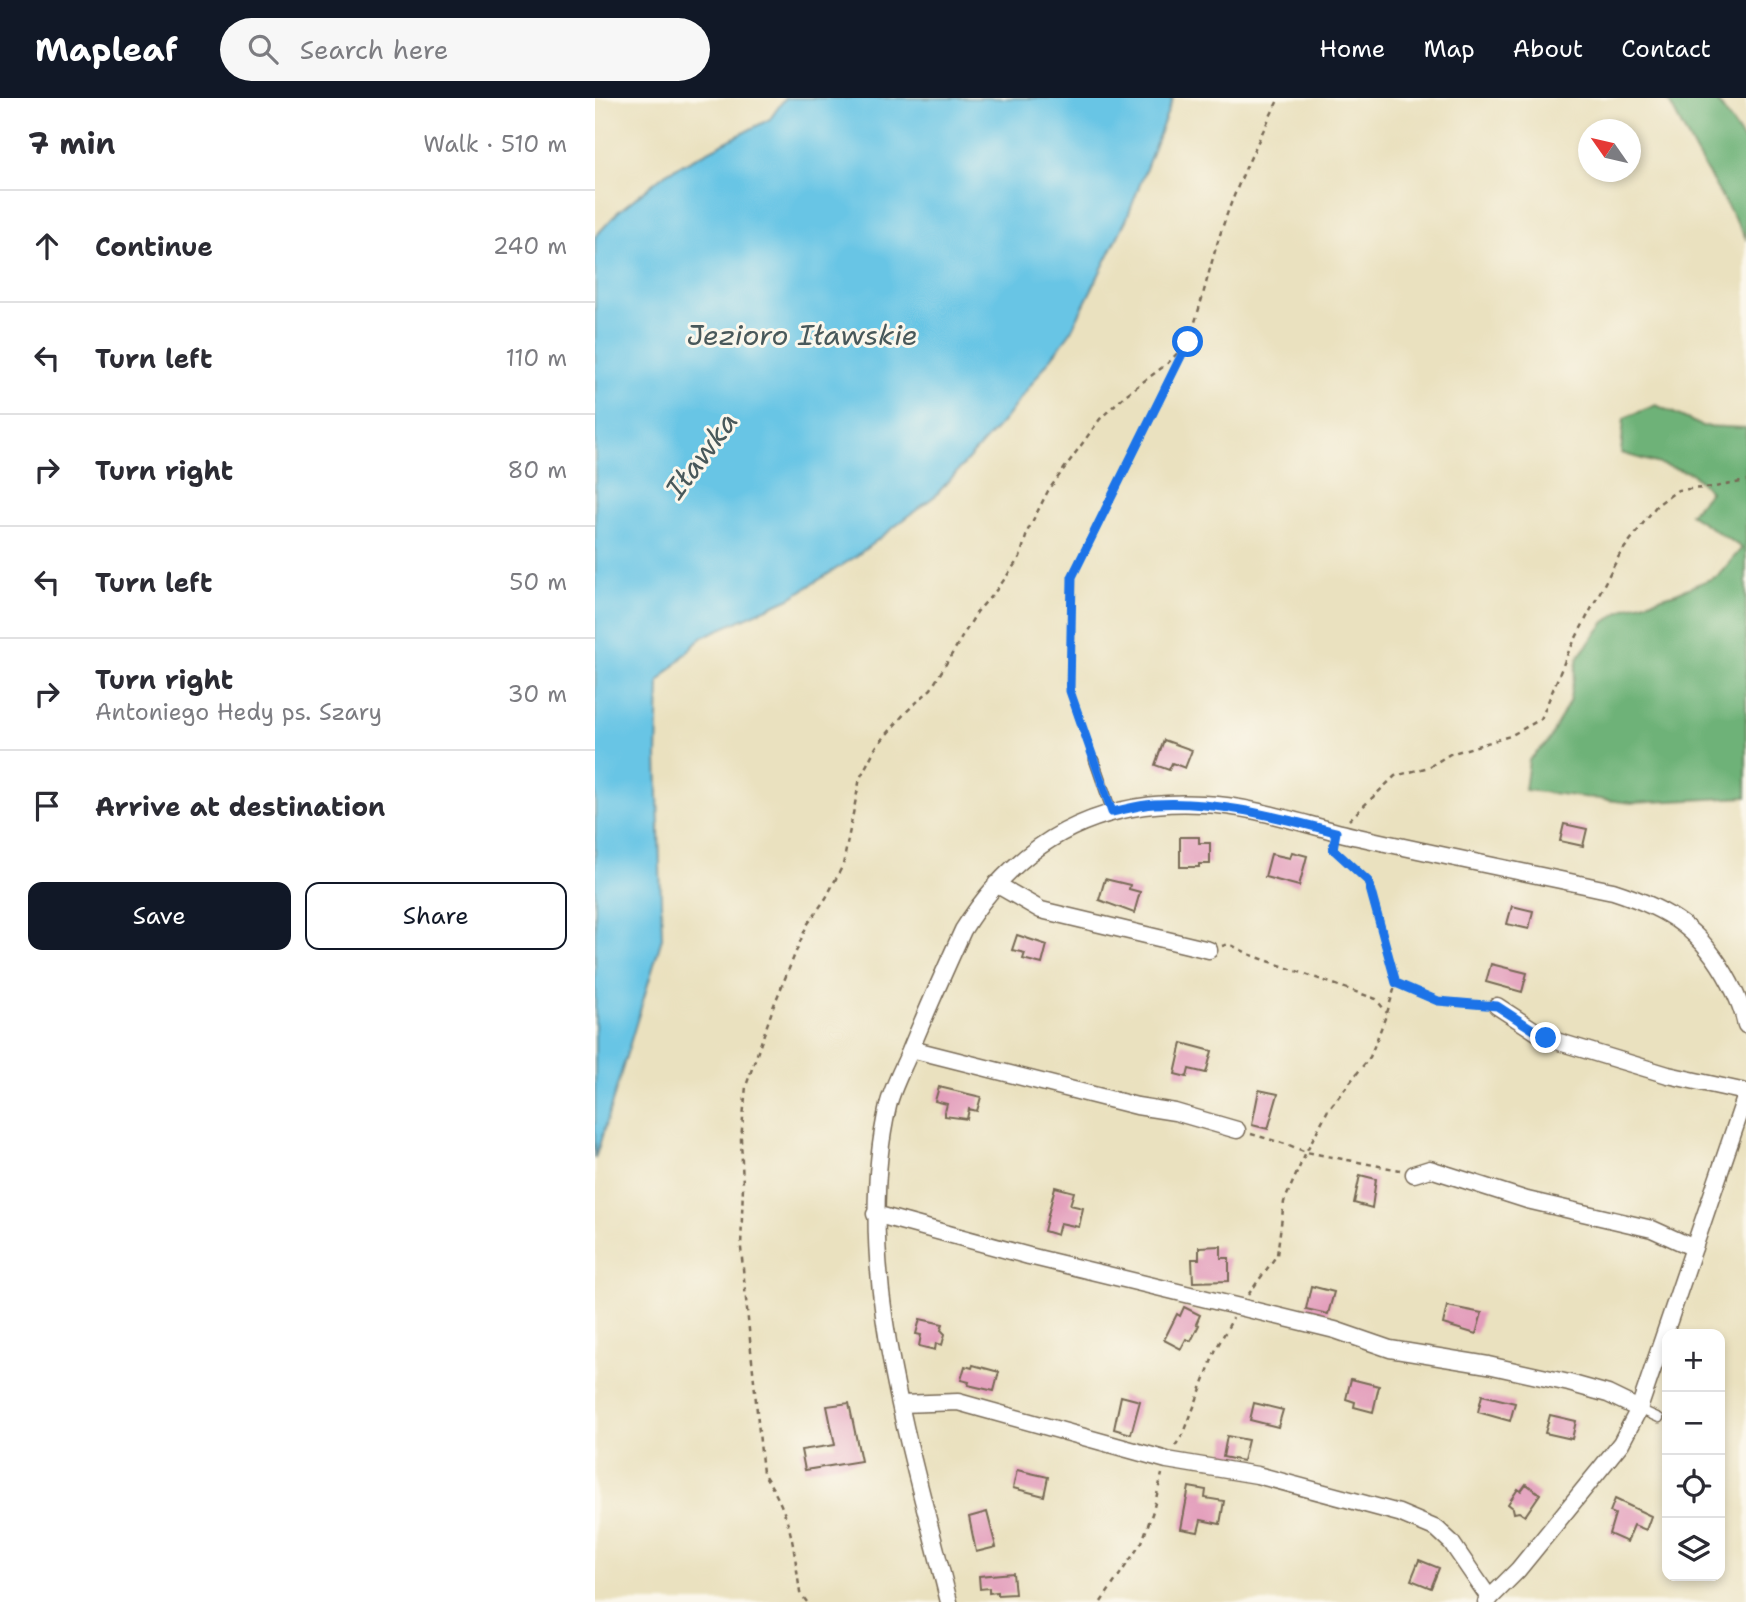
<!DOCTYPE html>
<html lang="en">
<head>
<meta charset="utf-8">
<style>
  :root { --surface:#fff; --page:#f7f7f7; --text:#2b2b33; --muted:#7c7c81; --line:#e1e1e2; --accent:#111827 }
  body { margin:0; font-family:"Shantell Sans",sans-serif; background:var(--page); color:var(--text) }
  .controls { position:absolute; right:21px; bottom:21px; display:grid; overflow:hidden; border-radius:14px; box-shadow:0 4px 10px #0003 }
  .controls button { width:63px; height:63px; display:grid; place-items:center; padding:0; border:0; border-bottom:2px solid var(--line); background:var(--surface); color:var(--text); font:35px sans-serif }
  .compass { position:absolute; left:983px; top:21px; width:63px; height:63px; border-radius:50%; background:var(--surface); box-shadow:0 4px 10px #0003; rotate:304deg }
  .stop { position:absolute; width:21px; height:21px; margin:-16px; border:5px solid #1a73e8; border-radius:50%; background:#fff }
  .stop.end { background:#1a73e8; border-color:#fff; box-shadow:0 2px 7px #0008 }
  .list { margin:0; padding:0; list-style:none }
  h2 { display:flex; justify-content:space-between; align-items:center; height:91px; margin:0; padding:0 28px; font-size:30px }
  h2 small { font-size:23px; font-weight:400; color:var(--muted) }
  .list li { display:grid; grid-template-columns:46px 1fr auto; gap:21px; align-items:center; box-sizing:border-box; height:112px; padding:0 28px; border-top:2px solid var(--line) }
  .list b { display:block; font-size:26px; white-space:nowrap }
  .list p { margin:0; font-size:23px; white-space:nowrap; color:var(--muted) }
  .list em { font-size:23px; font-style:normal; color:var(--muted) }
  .actions { display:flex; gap:14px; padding:21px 28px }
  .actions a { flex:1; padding:16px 0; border:2px solid var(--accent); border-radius:14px; text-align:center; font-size:24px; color:var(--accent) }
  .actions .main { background:var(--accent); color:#fff }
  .icon { flex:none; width:38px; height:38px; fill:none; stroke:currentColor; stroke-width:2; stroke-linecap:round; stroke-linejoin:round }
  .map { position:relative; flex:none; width:1151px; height:1504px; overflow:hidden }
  header { display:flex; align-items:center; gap:42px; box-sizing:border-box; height:98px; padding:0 35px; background:var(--accent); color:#fff }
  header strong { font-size:33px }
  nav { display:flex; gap:38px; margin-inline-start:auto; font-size:24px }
  .search { width:490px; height:63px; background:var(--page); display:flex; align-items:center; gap:18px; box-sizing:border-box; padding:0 24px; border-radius:38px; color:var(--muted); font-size:26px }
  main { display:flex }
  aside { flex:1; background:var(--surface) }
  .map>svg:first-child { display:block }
</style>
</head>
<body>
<header>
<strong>Mapleaf</strong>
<div class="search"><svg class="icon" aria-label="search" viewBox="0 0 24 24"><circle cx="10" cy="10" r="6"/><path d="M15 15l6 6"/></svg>Search here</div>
<nav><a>Home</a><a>Map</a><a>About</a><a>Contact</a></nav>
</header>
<main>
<aside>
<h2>7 min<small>Walk · 510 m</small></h2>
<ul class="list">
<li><svg class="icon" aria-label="ahead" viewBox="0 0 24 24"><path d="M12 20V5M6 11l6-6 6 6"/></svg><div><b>Continue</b></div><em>240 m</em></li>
<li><svg class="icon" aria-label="left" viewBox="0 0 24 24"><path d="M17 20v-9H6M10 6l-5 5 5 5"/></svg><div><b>Turn left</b></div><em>110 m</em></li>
<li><svg class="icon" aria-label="right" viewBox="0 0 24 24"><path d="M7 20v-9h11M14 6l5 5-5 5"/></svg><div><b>Turn right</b></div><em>80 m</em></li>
<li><svg class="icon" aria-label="left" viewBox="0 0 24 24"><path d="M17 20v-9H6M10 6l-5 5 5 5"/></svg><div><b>Turn left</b></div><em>50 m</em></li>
<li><svg class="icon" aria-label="right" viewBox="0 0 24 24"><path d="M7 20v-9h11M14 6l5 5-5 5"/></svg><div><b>Turn right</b><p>Antoniego Hedy ps. Szary</p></div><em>30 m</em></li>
<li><svg class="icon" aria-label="arrive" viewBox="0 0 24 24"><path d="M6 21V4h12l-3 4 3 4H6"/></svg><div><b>Arrive at destination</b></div></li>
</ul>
<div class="actions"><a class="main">Save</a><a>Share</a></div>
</aside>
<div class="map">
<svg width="1151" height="1504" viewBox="0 0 1151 1504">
  <rect width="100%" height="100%" fill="#fbf7ec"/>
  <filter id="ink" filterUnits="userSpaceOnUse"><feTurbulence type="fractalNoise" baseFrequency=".0143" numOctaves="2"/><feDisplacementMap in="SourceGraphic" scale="14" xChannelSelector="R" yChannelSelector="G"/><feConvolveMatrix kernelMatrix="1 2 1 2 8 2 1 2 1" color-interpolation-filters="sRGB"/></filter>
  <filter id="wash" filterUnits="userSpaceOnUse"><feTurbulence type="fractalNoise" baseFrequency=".00686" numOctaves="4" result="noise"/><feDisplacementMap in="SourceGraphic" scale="28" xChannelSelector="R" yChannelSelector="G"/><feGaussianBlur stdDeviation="1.57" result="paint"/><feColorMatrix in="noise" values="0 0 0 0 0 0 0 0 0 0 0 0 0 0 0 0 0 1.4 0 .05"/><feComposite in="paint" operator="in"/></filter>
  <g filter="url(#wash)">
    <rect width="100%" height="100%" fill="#eae1bf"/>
    <path fill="#6eb278" stroke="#546e4b" stroke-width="2" d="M1072,0H1120L1151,45V140L1101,55Z
      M1061,307L1107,328L1151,330V699L1037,705L930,692L934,662L953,644L974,604L983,559L1010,524L1031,510L1081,495L1123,478L1147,450L1095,416L1115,393L1096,375L1026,355L1029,320Z"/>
    <path fill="#67c5e5" stroke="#517882" stroke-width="2" d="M190,0H578L532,120L475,235L409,322L341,397L260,459L195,500L107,539L64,583L62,659L67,840L0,1061V139L23,114L71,75L175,21Z"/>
    <g id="blocks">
      <path fill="#e39dbb" d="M569,642L597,652L590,670L577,665L574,672L560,667Z
        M969,726L992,731L988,748L965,743Z
        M585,739H604V745H615V766H604V769H585Z
        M697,754L712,758L704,788L670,779L676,756L695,760Z
        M510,781L535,787L534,791L545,794L539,815L504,802Z
        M917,808L938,813L934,831L912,826Z
        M422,837L452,847L447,866L428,861L430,855L417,852Z
        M896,866L932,875L927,894L891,884Z
        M587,945L617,953L611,975L594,971L592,979L580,976Z
        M344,989L386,999L382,1013L374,1011L372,1021L349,1018L352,1006L340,1003Z
        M664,992L683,996L673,1031L657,1027Z
        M765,1077L781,1081L777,1110L759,1105Z
        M460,1089L479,1094L475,1107L488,1110L484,1129L465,1125L462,1137L449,1133Z
        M626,1148V1160H634V1183L598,1184L597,1161H604V1149Z
        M716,1188L739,1194L733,1216L711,1211Z
        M852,1208L887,1215L881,1236L848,1226Z
        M589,1209L605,1217L601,1226L604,1227L596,1243L591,1241L586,1251L569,1242L582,1216L585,1218Z
        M325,1221L348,1226L346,1232L350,1236L347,1247L341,1245L340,1252L324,1248L326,1237L321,1236Z
        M378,1267L404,1274L399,1293L373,1287L374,1284L366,1282L370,1268L377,1270Z
        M756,1281L784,1288L778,1314L759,1309L760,1304L751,1301Z
        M887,1297L920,1305L915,1323L883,1314Z
        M526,1298L545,1303L536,1336L519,1331Z
        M254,1305L266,1363L210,1372L206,1352L240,1347L232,1308Z
        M659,1305L688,1312L683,1329L655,1322Z
        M955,1317L981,1323L977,1341L950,1335Z
        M632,1338L653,1342L648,1363L628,1359Z
        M422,1372L453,1379L449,1398L418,1390Z
        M931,1386L945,1396L930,1418L924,1414L919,1415L918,1410L913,1406L923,1391L926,1393Z
        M594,1389L611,1392L610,1400L629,1403L625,1426L606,1422L603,1434L586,1431Z
        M1020,1401L1056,1418L1051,1432L1039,1427L1032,1444L1014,1436L1020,1416L1015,1414Z
        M392,1414L401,1449L381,1454L374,1419Z
        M824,1462L844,1470L836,1490L816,1482Z
        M418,1475L420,1496L402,1497V1494L394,1495V1490L385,1491L384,1478Z"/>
    </g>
  </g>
  <g filter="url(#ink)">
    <use href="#blocks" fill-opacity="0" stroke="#786a56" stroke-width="2"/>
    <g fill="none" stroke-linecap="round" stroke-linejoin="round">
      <g stroke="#786a56" stroke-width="11">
        <path id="lane" d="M499,662L517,714
          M1044,1311L1064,1320"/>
      </g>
      <g stroke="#786a56" stroke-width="19">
        <path id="street" d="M401,786L446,812L614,852
          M902,908L951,940L1073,977L1151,994
          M316,951L542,1008L580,1014L642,1032
          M819,1076L835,1071L932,1102L1057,1131L1099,1150
          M280,1116L434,1158L740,1232L795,1251L893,1267L974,1285L1013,1296L1044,1311
          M306,1306L363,1304L572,1362L662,1377L804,1415L842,1431L856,1444L895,1501
          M354,1504C316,1349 256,1168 293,1008C297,991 306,974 313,958C330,916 349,874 368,832C423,743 504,700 608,706C660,708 713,728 763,739C848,758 933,775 1018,793C1074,811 1107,832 1135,885C1142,898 1148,912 1151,927
          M891,1504L923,1472L1006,1370L1026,1345L1044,1311L1151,997"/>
      </g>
      <path stroke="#786a56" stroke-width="2.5" stroke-dasharray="5 5" stroke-linecap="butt" d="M495,652L475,593L477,479L593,244C606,210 613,174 624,140C639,91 662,46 684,0
        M754,722L800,678L834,669L855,656L915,638L946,621L973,555L1025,456L1062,407L1083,392L1120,389L1151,383
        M627,848L634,846L656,857L781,901L792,915
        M801,885L843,903L888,907
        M656,1036L694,1047L711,1054L805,1072
        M653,1197L682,1157L689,1104L711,1054L733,1012L775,959L792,915L801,885L773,783L738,751L739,747
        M580,1348L589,1335L621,1251L638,1220
        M212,1504L205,1495C198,1445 197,1418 168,1375L146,1150L148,1087L146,1041L151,988L179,907L212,827L231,800L248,767L265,680L281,649L310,615L336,591L382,514L404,489L425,459L433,432L453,393L505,321L529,298L572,266L593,244
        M506,1504L547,1444L558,1413L567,1376"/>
      <use href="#lane" stroke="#fff" stroke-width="8"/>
      <use href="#street" stroke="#fff" stroke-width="16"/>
    </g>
  </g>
  <g fill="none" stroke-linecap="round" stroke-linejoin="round" filter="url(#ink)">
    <path stroke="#1a73e8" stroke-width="9" d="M593,244L477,479L475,593L517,714C531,711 545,707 559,706C622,702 681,719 741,734L738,751L773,783L801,885L843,903L902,908L951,940"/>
  </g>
  <g text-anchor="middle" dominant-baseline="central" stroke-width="6" stroke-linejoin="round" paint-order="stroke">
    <g font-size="28" font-style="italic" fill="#48585a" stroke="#fbf7ec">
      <text x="207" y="237">Jezioro Iławskie</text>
      <text transform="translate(106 357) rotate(-53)">Iławka</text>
    </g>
  </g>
</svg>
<div class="controls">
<button>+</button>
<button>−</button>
<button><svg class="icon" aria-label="locate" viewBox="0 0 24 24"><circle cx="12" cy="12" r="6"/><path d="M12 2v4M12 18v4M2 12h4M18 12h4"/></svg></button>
<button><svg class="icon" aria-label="layers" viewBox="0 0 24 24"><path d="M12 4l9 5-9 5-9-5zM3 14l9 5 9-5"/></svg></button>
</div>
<svg class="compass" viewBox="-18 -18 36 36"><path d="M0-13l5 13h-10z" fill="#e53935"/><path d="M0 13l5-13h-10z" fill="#7c7c81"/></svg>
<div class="stop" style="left:593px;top:244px"></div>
<div class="stop end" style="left:951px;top:940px"></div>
</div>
</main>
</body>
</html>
